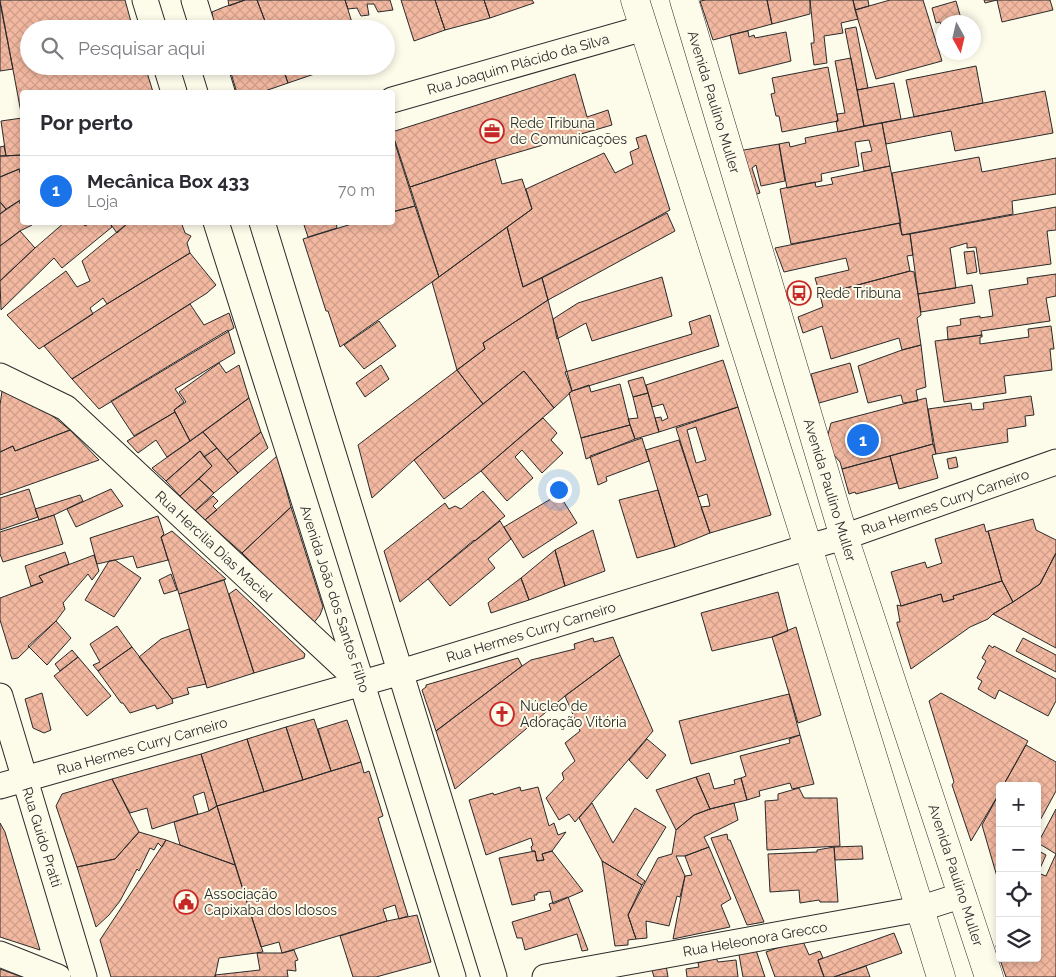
<!DOCTYPE html>
<html lang="pt">
<head>
<meta charset="utf-8">
<style>
  :root { --surface:#fff; --page:#f2f2f3; --text:#2b2b33; --muted:#7c7c81; --line:#e1e1e2; --accent:#1a73e8 }
  body { margin:0; font-family:Raleway,sans-serif; background:var(--page); color:var(--text) }
  .controls { position:absolute; right:15px; bottom:15px; display:grid; overflow:hidden; border-radius:5px; box-shadow:0 2px 8px #0003 }
  .controls button { width:45px; height:45px; display:grid; place-items:center; padding:0; border:0; border-bottom:1px solid var(--line); background:var(--surface); color:var(--text); font:25px sans-serif }
  .compass { position:absolute; left:936px; top:15px; width:45px; height:45px; border-radius:50%; background:var(--surface); box-shadow:0 2px 8px #0003; rotate:172deg }
  .you { position:absolute; left:558px; top:489px; width:18px; height:18px; margin:-12px; border:4px solid #fff; border-radius:50%; background:#1a73e8; box-shadow:0 0 0 8px #1a73e833 }
  .badge { display:grid; place-items:center; width:32px; height:32px; border-radius:50%; background:var(--accent); color:#fff; font-size:16px; font-weight:700 }
  .pin { position:absolute; translate:-50% -50%; border:2px solid #fff; box-shadow:0 1px 5px #0006 }
  .list { margin:0; padding:0; list-style:none }
  h2 { display:flex; justify-content:space-between; align-items:center; height:65px; margin:0; padding:0 20px; font-size:21px }
  h2 small { font-size:16px; font-weight:400; color:var(--muted) }
  .list li { display:grid; grid-template-columns:32px 1fr auto; gap:15px; align-items:center; box-sizing:border-box; height:70px; padding:0 20px; border-top:1px solid var(--line) }
  .list b { display:block; font-size:19px; white-space:nowrap }
  .list p { margin:0; font-size:16px; white-space:nowrap; color:var(--muted) }
  .list em { font-size:16px; font-style:normal; color:var(--muted) }
  .icon { flex:none; width:28px; height:28px; fill:none; stroke:currentColor; stroke-width:2; stroke-linecap:round; stroke-linejoin:round }
  .map { position:relative; flex:none; width:1056px; height:977px; overflow:hidden }
  .search { position:absolute; background:var(--surface); box-shadow:0 2px 8px #0003; left:20px; top:20px; width:375px; height:55px; display:flex; align-items:center; gap:12px; box-sizing:border-box; padding:0 18px; border-radius:28px; color:var(--muted); font-size:19px }
  .panel { position:absolute; background:var(--surface); box-shadow:0 2px 8px #0003; left:20px; top:90px; width:375px; height:135px; border-radius:5px }
  .map>svg:first-child { display:block }
</style>
</head>
<body>
<div class="map">
<svg width="1056" height="977" viewBox="0 0 1056 977">
  <defs>
    <pattern id="building-cross-hatch" width="8" height="8" patternUnits="userSpaceOnUse" patternTransform="scale(1.25)"><rect width="8" height="8" fill="#f2b8a0"/><path d="M0 0l8 8M0 8l8-8" fill="none" stroke="#d09e8a"/></pattern>
  </defs>
  <rect width="100%" height="100%" fill="#fdfbea"/>
  <path fill="url(#building-cross-hatch)" stroke="#2b2b2b" fill-rule="evenodd" d="M0,0H125L133,29H29V66H145L153,92H22V118Z
    M228,0H245L229,6Z
    M245,0H257L268,29H213L212,12L224,7Z
    M257,0H345L354,29H268Z
    M345,0H390L393,10L378,12L374,4H367L369,15L361,16L357,8L348,9Z
    M401,0H435L445,30L414,41Z
    M435,0H484L490,18L445,30Z
    M484,0H532L534,3L490,18Z
    M706,0H767L772,24L713,40L700,1Z
    M767,0H810V14L772,24Z
    M810,0H853L858,19L841,23L843,33L824,36L827,63L814,65L811,43H814V39Z
    M853,0H868L869,6L855,10Z
    M890,0H923L942,61L876,79L855,10Z
    M984,0H1050L1053,10L1002,22L997,0L985,3Z
    M956,1L962,22H944L943,32L940,22L936,23L932,8Z
    M0,3L13,69L0,71Z
    M856,27L868,88L857,90L845,29Z
    M748,31L749,37L754,35L755,38L786,32L791,61L739,74L730,35Z
    M851,58L864,126L838,132L836,121H838L837,114L845,113L835,61Z
    M229,66H282L288,83L262,92H241L236,90Z
    M282,66H338L288,83Z
    M976,66L983,103L914,117L906,80Z
    M828,67L838,121L782,132L779,116H776L771,94L775,93L772,78Z
    M575,74L587,117L608,110L612,125L495,159L410,187L392,132Z
    M894,83L901,119L864,126L857,90Z
    M1045,91L1053,133L955,151L951,131L886,144L882,123Z
    M22,118V155L6,156L1,121Z
    M882,123L890,166L864,171L861,153L872,151L869,140L855,142L859,166L821,174L822,181L787,188L779,144L789,142L790,147L806,143L805,138Z
    M392,134L415,206L392,212Z
    M646,135L670,210L630,232L523,287L507,227L532,209L526,189L604,153L615,173L633,164L630,152L639,148L636,138Z
    M779,144L785,181L761,186L756,165L752,168L760,193L751,196L737,153L744,150Z
    M4,146L6,156H0V147Z
    M22,155V168L0,177V156Z
    M979,157L982,172L1056,158V194L1012,201L1013,214L902,235L892,173Z
    M495,159L502,184L522,179L532,209L439,277L410,187Z
    M890,166L901,223L791,244L780,189L815,182L816,187L833,184L831,178Z
    M19,169L20,173H22V199L6,209L0,202V177Z
    M19,201L22,208V222H31L32,225L20,231L0,246V214Z
    M0,202L6,209L0,214Z
    M415,206L439,277L340,347L328,311H326L303,239L358,222H392V212Z
    M1056,207V230L1047,231L1051,264L980,274L976,247L967,248V243L950,248L956,288L918,294L910,234Z
    M667,213L675,231L548,300L542,278Z
    M65,222H82L85,226L92,222H109L112,227L62,268L54,258L1,310L0,281L35,248Z
    M109,222H129L117,233Z
    M129,222H181L185,233L191,236L187,243L190,253L107,304L103,298L90,308L93,314L39,349L7,315L66,271L77,287L90,281L82,261Z
    M303,222H336L337,228L308,237Z
    M899,223L902,235L910,234L913,255L907,256L910,271L820,295L815,278L849,270L846,258L784,272L775,248Z
    M507,227L523,287L542,278L548,300L483,343L485,349L457,370L432,282Z
    M20,231L35,248L0,281V246Z
    M974,251L977,272L967,274L964,252Z
    M190,253L216,285L207,293L72,379L44,346L107,304Z
    M910,271L914,272L918,294L921,315L917,318L921,345L902,350L899,338L831,359L822,326L803,333L798,317L823,307L820,295Z
    M1056,274V296L1046,298L1050,321L981,331L982,335L948,340L947,327L961,325L960,319L980,316V318L993,316L989,290L1028,284L1027,278Z
    M662,277L672,316L592,341L586,323L557,339L553,319L578,303Z
    M972,285L975,303L921,312L918,294Z
    M548,300L572,391L554,408L524,371L483,404L457,370L485,349L483,343Z
    M190,304L204,325L229,313L234,328L99,409L72,379Z
    M710,315L719,346L572,391L565,372L692,334L689,322Z
    M379,321L396,346L364,369L344,345Z
    M1051,326L1054,349H1050L1052,370L1004,376L1006,393L944,402L935,341L982,335V337H980V344L1029,337L1028,329Z
    M228,330L235,353L175,389L184,402L174,410L175,412L134,436L111,401Z
    M921,345L926,387L916,390L918,401L903,403L901,395L868,403L858,366L902,350Z
    M723,360L738,407L659,432L655,418L661,417L662,421L668,418L663,404L652,407L646,385Z
    M219,363L226,373L239,365L249,398L190,441L174,410L186,402L179,392Z
    M850,363L858,392L819,403L811,374Z
    M381,365L389,379L365,397L356,383Z
    M457,370L483,404L414,460L372,498L358,445Z
    M524,371L554,408L481,471L444,499L414,460Z
    M643,377L648,393L633,397L628,381Z
    M620,384L630,425L581,438L569,393L572,391L589,385L591,392Z
    M2,391L34,401L70,430L15,451L13,446L0,452V405Z
    M648,393L659,432L635,439L628,419L638,418L633,397Z
    M1031,396L1034,415L1025,416L1026,426L1007,429L1008,442L936,454L928,409L971,403L972,410L984,409L983,403Z
    M249,398L261,432L227,460L203,432Z
    M926,398L933,444L842,469L840,462L833,454L827,438L831,423Z
    M738,407L771,515L710,533L701,507L710,506L707,494L698,497L676,428ZM696,427L706,460L696,463L687,430Z
    M175,412L190,441L167,457L156,440L138,453L127,441Z
    M543,418L557,433L551,440L563,453L542,473L522,450L515,457L533,478L507,501L481,471Z
    M630,425L635,439L586,459L581,438Z
    M70,430L99,460L0,495V452L13,446L15,451Z
    M203,432L217,448L204,457L200,451L166,481L152,468Z
    M261,432L268,448L238,473L227,460Z
    M642,438L649,461L606,477L607,481L598,485L590,456Z
    M679,440L710,533L675,547L646,450Z
    M933,444L936,454L932,455L938,478L899,489L890,456Z
    M217,448L238,473L214,493L199,479L212,466L204,457Z
    M200,451L212,466L180,496L166,481Z
    M277,456L291,507L242,553L205,520Z
    M890,456L897,483L856,494L855,492L849,494L842,469Z
    M956,457L958,467L949,469L947,459Z
    M199,479L214,493L195,511L180,496Z
    M29,489L38,517L0,530V498Z
    M111,489L123,506L76,527L67,509Z
    M658,490L675,547L637,558L619,500Z
    M483,491L505,516L400,602L384,551L445,503L449,509L455,506L461,509Z
    M559,494L577,523L523,558L504,527Z
    M80,495L83,501L54,515L39,520L35,509Z
    M213,496L218,501L213,506L217,510L205,520L195,511Z
    M291,507L323,607L320,615L312,625L277,591L278,589L242,553Z
    M54,515L63,544L3,562L0,554V532Z
    M158,516L164,534L161,537L168,560L137,568L133,556L97,564L90,538Z
    M1033,519L1036,530L1056,540V553L1040,584L1013,602L1002,581L988,531Z
    M500,521L511,539L488,559L495,568L450,606L428,579L474,540L475,541Z
    M984,524L986,532L988,531L1002,581L953,596L954,599L943,602L941,594L901,606L891,572L925,562L927,568L942,563L935,539Z
    M593,530L605,571L565,586L555,550Z
    M172,531L226,579L179,594L161,537Z
    M555,550L565,586L529,600L521,578Z
    M65,552L69,564L39,576L43,582L31,586L25,566Z
    M1056,553V648L993,614L1013,602L1040,584Z
    M94,555L99,571L92,580L88,574L63,603L65,609L56,621L18,658L12,659L0,620V598L43,582L39,576Z
    M115,560L141,578L114,617L85,600L109,561Z
    M171,574L177,590L164,594L159,580Z
    M521,578L529,600L491,613L488,603Z
    M224,580L254,673L207,688L179,594Z
    M1002,581L1013,602L993,614L988,619L970,627L911,669L897,624V622H900L897,605L901,606L941,594L943,602L954,599L953,596Z
    M236,589L305,654L304,658L254,673L229,594Z
    M778,592L788,631L772,637L712,651L701,613Z
    M56,621L71,638L47,665L28,646Z
    M117,626L132,647L98,671L93,665L100,662L90,644Z
    M796,627L821,715L798,723L772,637Z
    M189,629L206,684L187,688L189,694L172,699L139,657L161,639Z
    M613,637L620,655L565,696L455,789L436,731L522,666L531,660L575,649L574,644L593,638L594,642Z
    M1023,638L1056,655V672L1016,651Z
    M989,645L993,648L994,646L1056,679V701L1048,716L999,690L995,699L978,689L982,681L977,678L986,661L982,658Z
    M132,647L172,699L173,703L157,709L155,705L130,713L123,703H121L98,671Z
    M72,650L78,657L60,671L55,664Z
    M620,655L653,731L575,822L569,814L559,820L546,798L564,779L562,773L575,761L565,743L580,731L565,696Z
    M78,657L111,696L87,716L54,676Z
    M518,658L522,666L436,731L422,690L426,687V685Z
    M42,693L51,730L44,733L33,728L25,699Z
    M941,693L1028,741L1003,786H1000V792L971,841L952,785L954,782L929,701Z
    M789,694L800,735L691,764L679,721Z
    M314,719L331,771L303,780L286,727Z
    M347,720L361,762L331,771L318,729Z
    M286,727L303,780L264,792L247,739Z
    M800,735L814,784L792,789L790,783L759,791L760,796L747,800L741,778L746,776L740,756L790,743L789,739Z
    M247,739L264,792L217,806L201,754Z
    M647,739L666,755L647,779L629,760Z
    M1026,745L1056,762V791L1037,826V786H1003Z
    M201,754L217,806L209,811L204,792L193,796L198,814L152,829L147,808L130,813L112,779Z
    M361,762L364,773L369,771L383,816L378,818L408,916L399,919L395,905L383,909L387,921L282,953L279,942L261,947L217,806Z
    M709,773L714,789L735,784L734,780L741,778L747,800L710,809L696,777Z
    M696,777L710,809L694,815L676,830L656,790Z
    M112,779L139,832L115,859L77,867L56,806L62,794Z
    M520,787L521,791L538,787L549,826L554,823L558,835L566,832L552,851L542,854L544,860L537,861L535,851H532L531,847L533,845L531,838L486,855L469,800L493,793L494,795Z
    M799,788L804,798H837L840,846L767,850L765,801L778,800V794Z
    M1000,792V887L982,825Z
    M592,803L613,843L635,808L666,827L637,875L645,881L642,885L602,861L579,818Z
    M734,803L738,820L704,837L709,847L685,856H676L685,876L680,897L677,896L669,926L646,921L647,938L636,939L628,915L658,858L672,854L676,830L694,815L710,809Z
    M217,806L235,865L180,845L174,822L209,811Z
    M1056,809V977H1006L998,954L1000,952V958H1037V875L1038,873L1046,876L1056,854L1038,843Z
    M0,823L5,832L40,950L0,937Z
    M139,832L166,840L162,847L158,843L154,850L150,848L139,871L137,869L120,901L109,915L96,927L77,867L115,859Z
    M727,834L728,840H730L764,922L747,925L714,846L711,838Z
    M166,840L235,865L263,952L219,958L215,977H111L100,940Z
    M862,846L863,859L835,860L834,847Z
    M709,847L731,899L721,905L730,927L673,939L685,876L692,875L685,856Z
    M834,847L838,902H820L819,900L800,903L799,890L770,892L768,854L817,852V850Z
    M1037,850L1046,855L1037,875Z
    M535,851L537,861L544,860L542,854L552,851L583,891L553,904L550,891L537,893V895H534L535,900L512,905L499,858Z
    M602,861L642,885L628,915L636,939L628,940V945L615,946Z
    M568,897L588,950L582,951L577,934L525,950L522,938H517L512,922L551,910L549,904Z
    M417,915L431,962L376,977H353L340,936L387,921Z
    M894,933L902,953L834,977H824L818,960Z
    M1000,937V952L998,954L996,946Z
    M802,939L809,955L820,951L823,958L818,960L824,977H775L766,952Z
    M755,947L765,977H743L739,955Z
    M294,950L298,960L295,961L296,971L287,970L288,977H215V975L260,970L257,953H282Z
    M716,958L718,962L736,960L738,977H687L686,969L699,967L698,963Z
    M666,965L668,977H654L651,967Z
    M866,966L870,977H834Z
    M0,969L22,977H0Z"/>
  <g fill="none" stroke-linecap="round" stroke-linejoin="round">
    <g stroke="#2b2b2b" stroke-width="27">
      <path id="minor" d="M145,0L154,29
        M194,0L203,29
        M166,66L174,92
        M214,66L222,92
        M392,100L644,28
        M216,222L362,684L453,977
        M262,222L494,977
        M0,376L66,408L360,682
        M0,696L84,977
        M0,786L401,672L808,547L844,537L1056,462
        M0,954L58,977
        M545,977L919,909L963,895"/>
    </g>
    <g stroke="#2b2b2b" stroke-width="29">
      <path id="secondary" d="M635,0L808,547L941,977
        M684,0L844,537L989,977"/>
    </g>
    <use href="#minor" stroke="#fdfbea" stroke-width="25"/>
    <use href="#secondary" stroke="#fdfbea" stroke-width="28"/>
  </g>
  <defs>
    <g id="office-ring" transform="scale(1.25)"><circle r="9.5" fill="#fdfbea" stroke="#c62828" stroke-width="1.5"/><path d="M-6-3h4V-5.5h4V-3h4V5H-6ZM-1-4.5V-3h2v-1.5ZM-6 0V1H6V0Z" fill="#c62828"/></g>
    <g id="bus-ring" transform="scale(1.25)"><circle r="9.5" fill="#fdfbea" stroke="#c62828" stroke-width="1.5"/><path d="M-5-6H5V4H4V6H2V4H-2V6H-4V4H-5ZM-3.5-4V0h7V-4ZM-3.5 1.2v1.5H-2V1.2ZM2 1.2v1.5H3.5V1.2Z" fill="#c62828"/></g>
    <g id="church-ring" transform="scale(1.25)"><circle r="9.5" fill="#fdfbea" stroke="#c62828" stroke-width="1.5"/><path d="M-1.2-6h2.4v3.5h3.3v2.4h-3.3V6h-2.4V-.1h-3.3v-2.4h3.3Z" fill="#c62828"/></g>
    <g id="civic-ring" transform="scale(1.25)"><circle r="9.5" fill="#fdfbea" stroke="#c62828" stroke-width="1.5"/><path d="M-.6-6.5H3V-4.5H.6V-3L4-1V1h2V6H-6V1h2V-1L-.6-3ZM-1.2 2.5V6h2.4V2.5Z" fill="#c62828"/></g>
  </defs>
  <g fill-rule="evenodd">
    <use href="#office-ring" x="492" y="131"/>
    <use href="#bus-ring" x="799" y="293"/>
    <use href="#church-ring" x="502" y="714"/>
    <use href="#civic-ring" x="186" y="902"/>
  </g>
  <g text-anchor="middle" dominant-baseline="central" stroke-width="4" stroke-linejoin="round" paint-order="stroke">
    <g font-size="14" fill="#2b2b2b" stroke="#fdfbea">
      <text transform="translate(518 64) rotate(-16)">Rua Joaquim Plácido da Silva</text>
      <text transform="translate(714 102) rotate(73)">Avenida Paulino Muller</text>
      <text transform="translate(830 490) rotate(73)">Avenida Paulino Muller</text>
      <text transform="translate(945 502) rotate(-19)">Rua Hermes Curry Carneiro</text>
      <text transform="translate(214 546) rotate(43)">Rua Hercília Dias Maciel</text>
      <text transform="translate(335 599) rotate(72)">Avenida João dos Santos Filho</text>
      <text transform="translate(531 632) rotate(-17)">Rua Hermes Curry Carneiro</text>
      <text transform="translate(142 746) rotate(-16)">Rua Hermes Curry Carneiro</text>
      <text transform="translate(42 837) rotate(73)">Rua Guido Pratti</text>
      <text transform="translate(956 875) rotate(72)">Avenida Paulino Muller</text>
      <text transform="translate(755 939) rotate(-10)">Rua Heleonora Grecco</text>
    </g>
    <g font-size="14" fill="#2b2b2b" stroke="#fdfbea" text-anchor="start">
      <text x="510" y="123">Rede Tribuna<tspan x="510" dy="16">de Comunicações</tspan></text>
      <text x="816" y="293">Rede Tribuna</text>
      <text x="520" y="706">Núcleo de<tspan x="520" dy="16">Adoração Vitória</tspan></text>
      <text x="204" y="894">Associação<tspan x="204" dy="16">Capixaba dos Idosos</tspan></text>
    </g>
  </g>
</svg>
<div class="controls">
<button>+</button>
<button>−</button>
<button><svg class="icon" aria-label="locate" viewBox="0 0 24 24"><circle cx="12" cy="12" r="6"/><path d="M12 2v4M12 18v4M2 12h4M18 12h4"/></svg></button>
<button><svg class="icon" aria-label="layers" viewBox="0 0 24 24"><path d="M12 4l9 5-9 5-9-5zM3 14l9 5 9-5"/></svg></button>
</div>
<svg class="compass" viewBox="-18 -18 36 36"><path d="M0-13l5 13h-10z" fill="#e53935"/><path d="M0 13l5-13h-10z" fill="#7c7c81"/></svg>
<div class="you"></div>
<div class="pin badge" style="left:863px;top:440px">1</div>
<div class="search"><svg class="icon" aria-label="search" viewBox="0 0 24 24"><circle cx="10" cy="10" r="6"/><path d="M15 15l6 6"/></svg>Pesquisar aqui</div>
<section class="panel">
<h2>Por perto<small></small></h2>
<ul class="list">
<li><span class="badge">1</span><div><b>Mecânica Box 433</b><p>Loja</p></div><em>70 m</em></li>
</ul>
</section>
</div>
</body>
</html>
